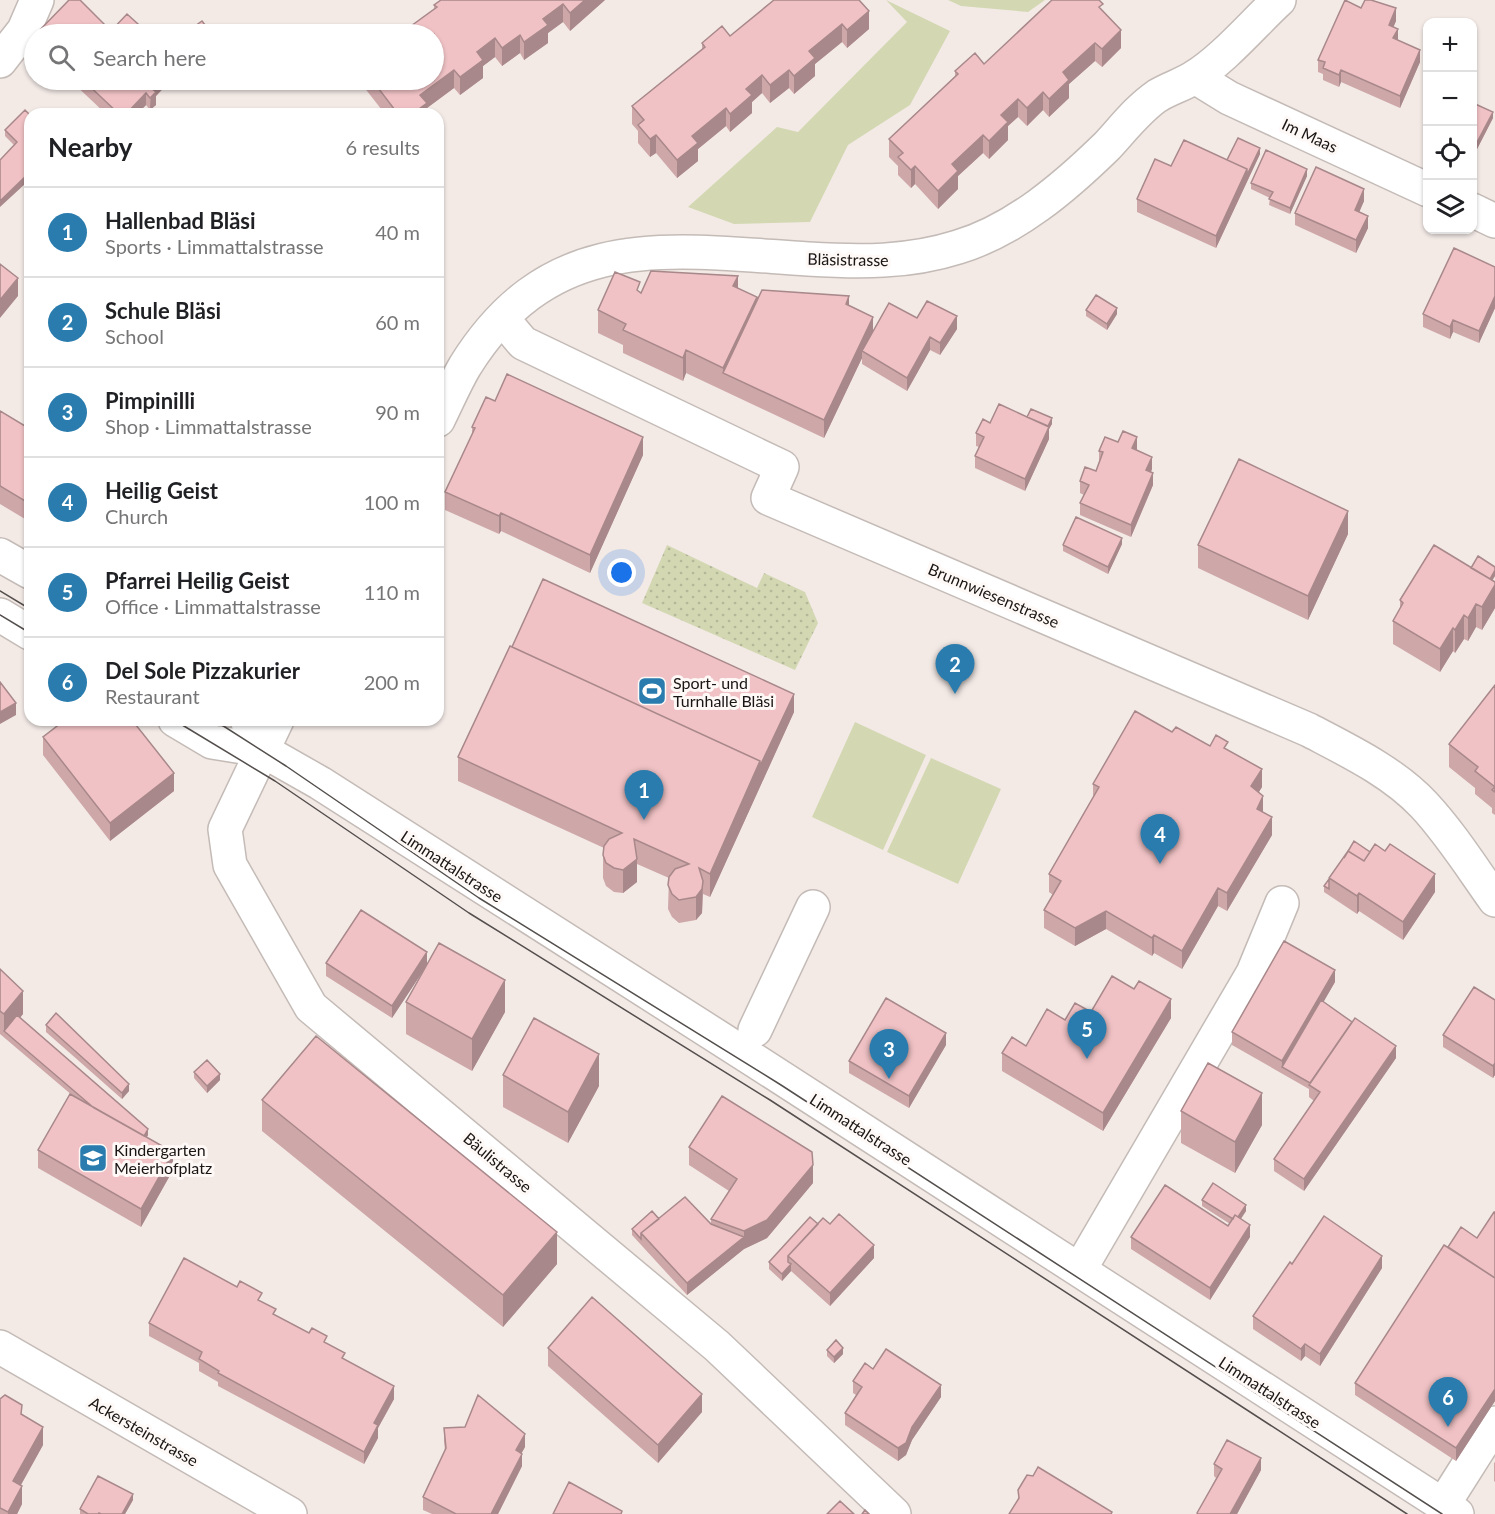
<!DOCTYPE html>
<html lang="en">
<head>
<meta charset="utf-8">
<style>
  :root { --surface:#fff; --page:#f6f6f6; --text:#202124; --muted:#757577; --line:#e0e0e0; --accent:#297cad }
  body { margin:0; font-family:Lato,sans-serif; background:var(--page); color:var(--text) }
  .controls { position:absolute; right:18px; top:18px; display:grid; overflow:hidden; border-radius:12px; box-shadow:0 2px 4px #0004 }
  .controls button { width:54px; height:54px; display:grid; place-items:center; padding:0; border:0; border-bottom:2px solid var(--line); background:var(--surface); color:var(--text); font:30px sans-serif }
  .you { position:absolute; left:622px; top:573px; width:21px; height:21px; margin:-15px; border:4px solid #fff; border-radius:50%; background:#1a73e8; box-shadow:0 0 0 9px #1a73e833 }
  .badge { display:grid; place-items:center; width:39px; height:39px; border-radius:50%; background:var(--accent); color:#fff; font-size:20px; font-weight:700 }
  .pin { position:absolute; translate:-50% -50px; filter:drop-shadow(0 2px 3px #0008) }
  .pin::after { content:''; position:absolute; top:32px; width:21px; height:18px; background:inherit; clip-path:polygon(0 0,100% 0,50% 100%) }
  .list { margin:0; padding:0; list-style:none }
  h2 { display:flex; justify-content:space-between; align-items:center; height:78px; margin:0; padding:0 24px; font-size:26px }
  h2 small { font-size:20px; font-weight:400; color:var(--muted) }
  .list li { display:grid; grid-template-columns:39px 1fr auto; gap:18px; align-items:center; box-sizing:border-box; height:90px; padding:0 24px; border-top:2px solid var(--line) }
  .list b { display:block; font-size:22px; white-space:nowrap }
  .list p { margin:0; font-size:20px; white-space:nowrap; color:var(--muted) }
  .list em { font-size:20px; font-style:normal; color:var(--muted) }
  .icon { flex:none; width:33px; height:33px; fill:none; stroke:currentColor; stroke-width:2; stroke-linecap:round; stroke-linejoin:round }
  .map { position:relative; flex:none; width:1495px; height:1514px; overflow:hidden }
  .search { position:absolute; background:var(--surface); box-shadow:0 2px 4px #0004; left:24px; top:24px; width:420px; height:66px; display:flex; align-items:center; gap:15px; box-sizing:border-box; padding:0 21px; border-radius:33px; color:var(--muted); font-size:22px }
  .panel { position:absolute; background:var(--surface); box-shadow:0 2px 4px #0004; left:24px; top:108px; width:420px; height:618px; border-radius:18px }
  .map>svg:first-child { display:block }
</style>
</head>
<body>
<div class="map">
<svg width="1495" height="1514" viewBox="0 0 1495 1514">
  <defs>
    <pattern id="park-dots" width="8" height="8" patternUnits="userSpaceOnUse" patternTransform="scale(1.5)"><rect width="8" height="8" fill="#d3d8b3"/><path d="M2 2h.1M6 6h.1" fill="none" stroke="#b4b899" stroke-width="1.8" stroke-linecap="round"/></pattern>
  </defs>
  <rect width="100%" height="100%" fill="#f3eae6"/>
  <path fill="#d3d8b3" d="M886,0L950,31L910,105L848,145L810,222L734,224L688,207L777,127L798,132L907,22Z
    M948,0H1045L1028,12L961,6Z
    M855,722L926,755L883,850L812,817Z
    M931,758L1001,789L958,884L887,852Z"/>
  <path fill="url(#park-dots)" d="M667,545L757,588L764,573L805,592L818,623L795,670L642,603Z"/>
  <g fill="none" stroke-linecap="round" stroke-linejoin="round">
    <g stroke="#c4bbb7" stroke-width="36">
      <path id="minor" d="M0,61L24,30L37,0
        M1195,77L1229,98L1428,190
        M1472,210L1495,221
        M502,318L523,343L782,467L768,498L1309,730C1349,751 1393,772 1424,805C1451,834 1472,868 1495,900
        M438,420C447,402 455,383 465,366C551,228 668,250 808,259C859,262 908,263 958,247C1015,230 1065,187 1107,146C1122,130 1138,109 1157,96C1168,89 1182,85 1193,78C1223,60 1253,24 1279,0
        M0,555L30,572
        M0,615L30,633
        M175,720L212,742L262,750L320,783L757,1062L1457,1514
        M247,720L262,750
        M277,720L225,829L230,865L311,1007L717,1346L894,1514
        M755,1030L813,907
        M1080,1269L1253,973L1282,903
        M0,1347L290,1514
        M1443,1505L1495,1423"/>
    </g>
    <use href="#minor" stroke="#fff" stroke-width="33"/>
    <path stroke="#544f4d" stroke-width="1.5" d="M0,591L30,609
      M0,615L30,633
      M174,720L275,781L469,913L770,1100L1407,1514
      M214,720L286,766L479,898L781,1085L1442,1514"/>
  </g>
  <path fill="#cea7a9" d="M605,0L570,31L563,22L548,33V43L524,60L520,53L502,66L495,57L483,66V78L460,95L454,88L427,108V114H385L360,82V80H434V5Z
    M774,0L869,29L847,48L842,42L815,64V76L794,94L789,88L770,103L762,93L752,102V113L730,132L726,126L698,149V161L677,178L656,153L650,157L638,143V131L632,124V106L702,49V43L730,36Z
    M1361,8L1396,21L1393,27L1398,40L1420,62L1400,108L1341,82L1339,87L1323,80V74L1318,72V60Z
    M1103,11L1121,48L1102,67L1095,61L1069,84V98L1049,117L1043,110L1027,126L1018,117L1008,126V140L989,159L983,153L958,176V189L938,209L915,184L911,188L898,175V166L889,157V139L955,76V71L984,64Z
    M34,36V60L29,54V42Z
    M70,80H171L156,96V105L150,110L146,105L137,114H106Z
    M1473,105L1493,118L1475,153L1473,151Z
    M30,115L28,187L1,159L14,145L5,136V130Z
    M1260,154L1216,248L1137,212V199L1171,166L1227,160Z
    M1307,176L1290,214L1269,205L1270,198L1251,189V183Z
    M1364,201L1359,212L1368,228L1356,253L1295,225V213Z
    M1495,267V308L1479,343L1453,332L1450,339L1423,327V314Z
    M738,288L757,302L849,306L873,332L917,318L957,329L940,355L930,350L907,391L862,364V358L824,438L686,373L683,381L623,353V345L598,333V310L640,292L641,293Z
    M1086,310L1117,314L1107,330L1086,316Z
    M495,401L643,455L590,573L501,531L499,534L445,510V492L472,435V427Z
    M0,411L30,429V522L0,504Z
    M1027,417L1052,424L1049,429V439L1025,491L975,468V456L979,447L976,446V433L990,423Z
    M1118,442L1137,449L1136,450L1152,469L1151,472L1153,485L1131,537L1080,515V503L1084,495L1080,493V481L1096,471L1099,462V451Z
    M1348,534L1308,620L1198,568V545Z
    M1122,544L1108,574L1063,551V545Z
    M1495,567V576L1492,581L1495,582V608L1482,630L1476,627L1468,641L1464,639L1455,653L1453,651L1440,672L1393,644V621L1400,609V600L1471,568Z
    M1495,685V815L1492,813V808L1475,794V788L1449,767V744Z
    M794,712L710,897L703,894L702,913L696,920L679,923L672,917L668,909L669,878L637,864V882L623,893L614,892L606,886L603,878V855L604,848L458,781V757Z
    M1172,732L1210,746L1228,750L1262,787L1259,792L1263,812L1272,835L1227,911L1218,906L1182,969L1154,953L1152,956L1106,929L1075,946L1044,928V910L1053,895L1049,892V874L1093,797V784Z
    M43,737L174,791L110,841L43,755Z
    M1370,852L1435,892L1403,940L1359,911L1357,914L1324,892V886L1329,879Z
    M326,963L427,965L392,1018L326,976Z
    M0,969L23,1014L20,1018L148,1135L146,1138L173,1170L141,1227L38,1168V1150L73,1096L0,1034Z
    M1335,982L1323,1002L1396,1058L1304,1191L1274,1171V1159L1314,1101L1309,1097V1089L1232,1045V1032Z
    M1495,1000V1075L1493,1078L1443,1047V1035Z
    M406,1002L505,1012L472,1071L406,1034Z
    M1091,1012L1171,1018L1103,1131L1002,1071V1053L1026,1046L1065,1020Z
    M46,1025L129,1091L122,1099L46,1032Z
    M946,1045L909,1108L849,1073V1061Z
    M194,1072L220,1080L207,1093L194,1078Z
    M503,1075L599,1086L568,1143L503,1107Z
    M262,1100L557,1264L503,1327L262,1131Z
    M1181,1111L1262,1125L1235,1173L1181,1143Z
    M689,1147L813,1183L767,1238L744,1249L687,1295L632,1235V1229L659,1219L711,1224V1219L729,1191L689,1165Z
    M1202,1200L1246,1211L1241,1219L1250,1237L1210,1300L1131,1249V1237L1228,1226L1230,1224L1202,1206Z
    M1495,1212V1401L1456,1461L1355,1395V1383L1448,1247L1477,1238Z
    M818,1224H830L874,1258L830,1306L791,1271L782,1281L769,1269V1262Z
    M1292,1264L1382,1268L1320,1366L1305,1356L1301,1361L1253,1329V1316Z
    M262,1302L276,1316L327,1344L345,1360L394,1399L378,1428V1438L364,1464L218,1386V1382L199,1371V1363L149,1336V1323Z
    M548,1348L702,1412L658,1463L548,1366Z
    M827,1350L843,1354L834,1363L827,1356Z
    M873,1369L941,1397L912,1440L906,1455L898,1461L845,1425V1413L856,1395L853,1393V1381Z
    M0,1399L22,1415L43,1445L21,1485L22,1504L17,1514H0Z
    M444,1428L525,1447L521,1454L522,1466L498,1514H432L423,1510V1497L445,1451L444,1441Z
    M1495,1462V1482L1494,1481V1463Z
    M1214,1464L1261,1470L1237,1514H1197L1216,1478L1214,1476Z
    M133,1500L125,1514H80V1509Z"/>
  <path fill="#a8888a" d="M585,0H605L570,31V13Z
    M563,4V22L548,33V43L524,60V42L543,19Z
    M1396,8V21L1389,38V25Z
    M869,11V29L847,48V30Z
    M842,24V42L815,64V76L794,94V76L809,51Z
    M1398,29V41L1393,38Z
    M1121,30V48L1102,67V49Z
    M520,35V53L502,66V48Z
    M495,38V57L483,66V78L460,95V77L477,52Z
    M1095,43V61L1069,84V98L1049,117V99L1063,72Z
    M1420,50V62L1400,108V96Z
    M454,70V88L427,108V114H412L420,95Z
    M789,70V88L770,103V85Z
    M1341,70V82L1339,87V75Z
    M762,75V93L752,102V113L730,132V114L746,89Z
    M160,80H171L156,96V105L150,110L151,88Z
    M1043,92V110L1027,126V108Z
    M146,93V105L137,114H126Z
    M1018,99V117L1008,126V140L989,159V141L1001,115Z
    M726,108V126L698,149V161L677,178V160L692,136Z
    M1493,112V118L1475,153V146Z
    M656,135V153L650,157V139Z
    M983,135V153L958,176V189L938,209V191L952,164Z
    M1260,148V154L1216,248V236L1247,169Z
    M915,166V184L911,188V170Z
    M1307,169V176L1290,214V208Z
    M25,177V184L0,207V201Z
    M1364,189V201L1355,222V210Z
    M1368,216V228L1356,253V240Z
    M442,257V289L441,291V304L438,309V265Z
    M738,276V299L733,286Z
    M18,278V296L0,318V300Z
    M849,296V314L846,304Z
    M1495,296V308L1479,343V331Z
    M757,297V320L723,373V368Z
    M1117,308V314L1107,330V324Z
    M957,316V329L940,355V343Z
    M873,317V335L862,351V358L824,438V420Z
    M1453,320V332L1450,339V327Z
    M930,337V350L907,391V378Z
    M686,350V373L683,381V358Z
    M1052,418V424L1049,429V439L1025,491V479Z
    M643,437V455L590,573V555Z
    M1137,437V449L1132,461V448Z
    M1152,457V469L1146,482V470Z
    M1153,473V485L1131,537V525Z
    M1348,511V534L1308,620V596Z
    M501,513V531L499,534V516Z
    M1122,538V544L1108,574V567Z
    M1495,570V576L1488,587V581Z
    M1495,585V608L1482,630V607Z
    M1476,604V627L1468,641V618Z
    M1464,615V639L1455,653V630Z
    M1453,628V651L1440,672V649Z
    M794,694V712L710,897V874L760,761Z
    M16,703V715L0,724V712Z
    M1262,769V787L1251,804V786Z
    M174,773V791L110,841V823Z
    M1263,796V814L1257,809Z
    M1272,817V835L1227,911V893Z
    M637,859V882L623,893V870Z
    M1435,874V892L1403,940V922Z
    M703,881L702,913L696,920V897Z
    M1218,888V906L1182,969V951Z
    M1359,893V911L1357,914V896Z
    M1106,911V929L1075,946V928Z
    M1154,935V953L1152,956V938Z
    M427,952V965L392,1018V1006Z
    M1335,970V982L1285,1069L1282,1067V1061Z
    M505,980V1012L472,1071V1039Z
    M23,991V1014L7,1033L4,1031V1014Z
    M1171,999V1018L1103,1131V1113Z
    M946,1033V1045L909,1108V1096Z
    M1396,1046V1058L1304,1191V1179Z
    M599,1054V1086L568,1143V1112Z
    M1495,1063V1075L1493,1078V1066Z
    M220,1074V1080L207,1093V1086Z
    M129,1084V1091L122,1099V1093Z
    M1262,1093V1125L1235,1173V1142Z
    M148,1129V1135L138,1152V1145Z
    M173,1152V1170L141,1227V1209Z
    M813,1165V1183L767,1238L744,1249L687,1295V1283L744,1237V1231Z
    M1246,1205V1211L1235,1227V1221Z
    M1250,1225V1237L1210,1300V1288Z
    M557,1232V1264L503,1327V1295Z
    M874,1245V1258L830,1306V1293Z
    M1382,1256V1268L1320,1366V1354Z
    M791,1264V1271L782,1281V1274Z
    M1305,1344V1356L1301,1361V1349Z
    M843,1348V1354L834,1363V1357Z
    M941,1385V1397L912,1440L906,1455L898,1461V1448Z
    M394,1386V1399L378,1428V1438L364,1464V1452L374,1423Z
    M1495,1389V1401L1456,1461V1448Z
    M702,1394V1412L658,1463V1445Z
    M43,1427V1445L13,1499V1481Z
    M525,1434V1447L516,1463V1450Z
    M522,1454V1466L498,1514H491Z
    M1261,1458V1470L1237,1514H1230Z
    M22,1486V1504L17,1514H8V1512Z
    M133,1494V1500L125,1514H122Z"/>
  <path fill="#f0c2c5" stroke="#a8888a" stroke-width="1.5" d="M69,0H80L111,31L127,14L149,34H36Z
    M441,0H585L570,13L563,4L543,19L548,25L524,42L520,35L502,48L495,38L477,52L483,60L460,77L454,70L420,95L427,103L412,114H398L372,80H434V34H400L437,7L434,5Z
    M774,0H859L869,11L847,30L842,24L809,51L815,58L794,76L789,70L770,85L762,75L746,89L752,95L730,114L726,108L692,136L698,143L677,160L656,135L650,139L638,125L644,120L632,106L705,47L702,43L722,26L730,36Z
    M1052,0H1099L1103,4L1099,7L1121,30L1102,49L1095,43L1063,72L1069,80L1049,99L1043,92L1027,108L1018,99L1001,115L1008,122L989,141L983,135L952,164L958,171L938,191L915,166L911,170L898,157L903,153L889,139L958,74L955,71L975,53L984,64Z
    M1345,0L1361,8L1365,0H1371L1396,8L1389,25L1398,29L1393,38L1420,50L1400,96L1341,70L1339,75L1323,68L1325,62L1318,60Z
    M202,21L212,34H184Z
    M34,36V48L29,42Z
    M83,80H160L151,88L156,92L150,98L146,93L126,114H119Z
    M1473,103L1493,112L1475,146L1473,145Z
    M25,110L30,115V179L28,181L25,177L0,201V160L17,142L5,130Z
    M1238,138L1260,148L1247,175V169L1227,160Z
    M1184,140L1247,169L1216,236L1137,199L1155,159L1171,166Z
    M1266,150L1307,169L1290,208L1269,199L1273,192L1251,183Z
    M1316,167L1364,189L1355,210L1368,216L1356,240L1295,213Z
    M1454,248L1495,267V296L1479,331L1453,320L1450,327L1423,314Z
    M438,255L442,257L438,265Z
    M0,264L18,278L0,300Z
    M651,271L738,276L733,286L757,297L723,368L686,350L683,358L623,330L626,324L598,310L615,272L640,282L637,290L641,293Z
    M762,290L849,296L846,304L873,317L824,420L723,373Z
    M1096,295L1117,308L1107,324L1086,310Z
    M927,301L957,316L940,343L930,337L907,378L862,351L889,303L917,318Z
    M507,374L643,437L590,555L501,513L499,516L445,492L475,428L472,427L486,397L495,401Z
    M999,404L1049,427L1025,479L975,456L984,437L976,433L983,419L990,423Z
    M1031,409L1052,418L1048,426L1027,417Z
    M0,411L30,429V504L0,486Z
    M1123,431L1137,437L1132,448L1152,457L1146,470L1153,473L1131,525L1080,503L1089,485L1080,481L1085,467L1096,471L1103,452L1099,451L1105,437L1118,442Z
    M1239,459L1348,511L1308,596L1198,545Z
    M1076,517L1122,538L1108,567L1063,545Z
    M1434,545L1495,582V585L1482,607L1476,604L1468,618L1464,615L1455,630L1453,628L1440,649L1393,621L1403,603L1400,600Z
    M1478,556L1495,567V570L1490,579L1471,568Z
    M543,579L794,694L760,766V761L512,647Z
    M510,646L760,761L710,874L699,868L703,881L702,889L696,897L679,900L672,894L668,885L669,877L675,869L689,864L634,839L637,859L623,870L614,868L606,863L603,855L604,846L609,839L622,833L458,757Z
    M0,682L16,703L0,712Z
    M1495,685V792L1492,790L1495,787L1475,771L1478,767L1449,744Z
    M1135,711L1172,732L1176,727L1210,746L1216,735L1228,742L1224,748L1262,769L1251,786L1263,796L1257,809L1272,817L1227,893L1218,888L1182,951L1154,935L1152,938L1106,911L1075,928L1044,910L1061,881L1049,874L1099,787L1093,784Z
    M65,720H132L174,773L110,823L43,737Z
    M1354,841L1370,852L1364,861L1348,851L1344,858Z
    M1375,844L1385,851L1390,844L1435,874L1403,922L1359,893L1357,896L1329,878L1348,851L1364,861Z
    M1329,879V889L1324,886Z
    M361,910L427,952L392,1006L326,963Z
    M1284,941L1335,970L1282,1061L1232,1032Z
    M439,943L505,980L472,1039L406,1002Z
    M0,969L23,991L4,1014L0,1011Z
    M1112,976L1134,989L1139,981L1171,999L1103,1113L1002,1053L1012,1037L1026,1046L1047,1009L1065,1020L1075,1003L1091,1012Z
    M1474,987L1495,1000V1063L1493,1066L1443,1035Z
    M886,998L946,1033L909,1096L849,1061Z
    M1321,1000L1352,1022L1310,1083L1282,1067Z
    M56,1013L129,1084L122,1093L46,1025Z
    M17,1015L148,1129L144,1136L94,1108L4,1031Z
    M534,1018L599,1054L568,1112L503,1075Z
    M1355,1018L1396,1046L1304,1179L1274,1159L1320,1092L1309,1085Z
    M316,1036L557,1232L503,1295L262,1100Z
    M207,1060L220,1074L207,1086L194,1072Z
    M1208,1063L1262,1093L1235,1142L1181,1111Z
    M70,1094L173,1152L141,1209L38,1150Z
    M722,1096L812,1152L813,1165L767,1220L744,1231L711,1219L737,1179L689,1147Z
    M1213,1183L1246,1205L1238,1217L1235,1215L1233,1219L1202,1200Z
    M1165,1185L1228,1226L1235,1215L1250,1225L1210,1288L1131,1237Z
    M685,1197L711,1224L744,1237L687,1283L641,1233Z
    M652,1211L659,1219L641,1233V1239L632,1229Z
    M1494,1212H1495V1278L1448,1247L1461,1227L1477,1238Z
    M839,1214L874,1245L830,1293L788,1256L823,1218L830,1224Z
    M1324,1216L1382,1256L1320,1354L1305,1344L1301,1349L1253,1316L1290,1262L1292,1264Z
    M810,1217L818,1224L788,1256V1262L791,1264L782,1274L769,1262Z
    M1444,1245L1495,1278V1389L1456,1448L1355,1383Z
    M184,1258L237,1287L240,1281L262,1293L258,1300L276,1309L273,1314L309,1333L312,1328L327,1336L324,1342L345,1353L342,1358L394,1386L374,1423L378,1425L364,1452L218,1373L219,1371L199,1359L202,1352L149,1323Z
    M592,1297L702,1394L658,1445L548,1348Z
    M836,1340L843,1348L834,1357L827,1350Z
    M886,1349L941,1385L912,1427L906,1443L898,1448L845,1413L862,1387L853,1381L865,1363L873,1369Z
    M5,1395L22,1405L21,1414L43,1427L13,1481L22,1486L8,1512L0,1508V1399Z
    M478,1395L525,1434L516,1450L522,1454L491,1514H456L423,1497L446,1448L444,1428L465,1427Z
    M1227,1440L1261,1458L1230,1514H1198L1197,1513L1222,1469L1214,1464Z
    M1038,1467L1112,1512L1111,1514H1009L1019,1498L1018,1490L1027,1475L1033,1476Z
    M98,1476L133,1494L122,1514H101L99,1513L98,1514H88L80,1509Z
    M569,1482L622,1511L621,1514H553Z
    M840,1501L854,1514H827Z
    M865,1510L869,1514H862Z"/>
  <defs>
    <g id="stadium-square" transform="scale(1.5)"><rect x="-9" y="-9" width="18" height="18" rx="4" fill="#297cad" stroke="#fef8f6"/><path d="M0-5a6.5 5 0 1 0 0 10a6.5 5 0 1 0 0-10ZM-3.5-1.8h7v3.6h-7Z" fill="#fff"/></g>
    <g id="school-square" transform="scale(1.5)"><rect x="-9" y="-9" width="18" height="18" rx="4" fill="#297cad" stroke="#fef8f6"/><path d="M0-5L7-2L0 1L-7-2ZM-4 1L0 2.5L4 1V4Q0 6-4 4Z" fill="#fff"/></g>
  </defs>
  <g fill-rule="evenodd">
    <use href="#stadium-square" x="652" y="691"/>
    <use href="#school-square" x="93" y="1158"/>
  </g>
  <g text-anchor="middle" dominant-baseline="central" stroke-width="6" stroke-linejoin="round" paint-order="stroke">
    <g font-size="16" fill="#181514" stroke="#fef8f6">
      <text transform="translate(1310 135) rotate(25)">Im Maas</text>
      <text transform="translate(848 259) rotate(1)">Bläsistrasse</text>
      <text transform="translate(994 595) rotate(23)">Brunnwiesenstrasse</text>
      <text transform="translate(452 866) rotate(33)">Limmattalstrasse</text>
      <text transform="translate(861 1129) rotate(33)">Limmattalstrasse</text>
      <text transform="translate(498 1162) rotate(40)">Bäulistrasse</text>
      <text transform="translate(1270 1392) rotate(33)">Limmattalstrasse</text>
      <text transform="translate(144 1431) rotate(30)">Ackersteinstrasse</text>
    </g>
    <g font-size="16" fill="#181514" stroke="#fef8f6" text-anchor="start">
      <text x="673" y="682">Sport- und<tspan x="673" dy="18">Turnhalle Bläsi</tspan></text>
      <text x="114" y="1149">Kindergarten<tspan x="114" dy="18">Meierhofplatz</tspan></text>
    </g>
  </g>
</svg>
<div class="controls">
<button>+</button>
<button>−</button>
<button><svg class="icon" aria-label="locate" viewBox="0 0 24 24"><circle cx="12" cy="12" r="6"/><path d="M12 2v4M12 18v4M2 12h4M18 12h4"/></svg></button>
<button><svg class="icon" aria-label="layers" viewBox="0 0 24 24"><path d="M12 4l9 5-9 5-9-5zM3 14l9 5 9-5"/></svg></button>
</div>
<div class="you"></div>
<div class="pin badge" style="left:644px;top:820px">1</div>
<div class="pin badge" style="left:955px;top:694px">2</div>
<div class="pin badge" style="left:889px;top:1079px">3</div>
<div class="pin badge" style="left:1160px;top:864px">4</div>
<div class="pin badge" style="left:1087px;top:1059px">5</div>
<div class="pin badge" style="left:1448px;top:1427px">6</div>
<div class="search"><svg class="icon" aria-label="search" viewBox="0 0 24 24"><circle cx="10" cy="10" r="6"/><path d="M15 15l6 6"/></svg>Search here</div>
<section class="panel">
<h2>Nearby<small>6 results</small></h2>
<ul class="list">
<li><span class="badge">1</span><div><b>Hallenbad Bläsi</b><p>Sports · Limmattalstrasse</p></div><em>40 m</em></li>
<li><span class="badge">2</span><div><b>Schule Bläsi</b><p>School</p></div><em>60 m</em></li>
<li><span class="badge">3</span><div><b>Pimpinilli</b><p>Shop · Limmattalstrasse</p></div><em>90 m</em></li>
<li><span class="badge">4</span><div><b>Heilig Geist</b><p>Church</p></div><em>100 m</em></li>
<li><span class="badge">5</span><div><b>Pfarrei Heilig Geist</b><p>Office · Limmattalstrasse</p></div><em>110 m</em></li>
<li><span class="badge">6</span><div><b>Del Sole Pizzakurier</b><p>Restaurant</p></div><em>200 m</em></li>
</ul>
</section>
</div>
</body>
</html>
